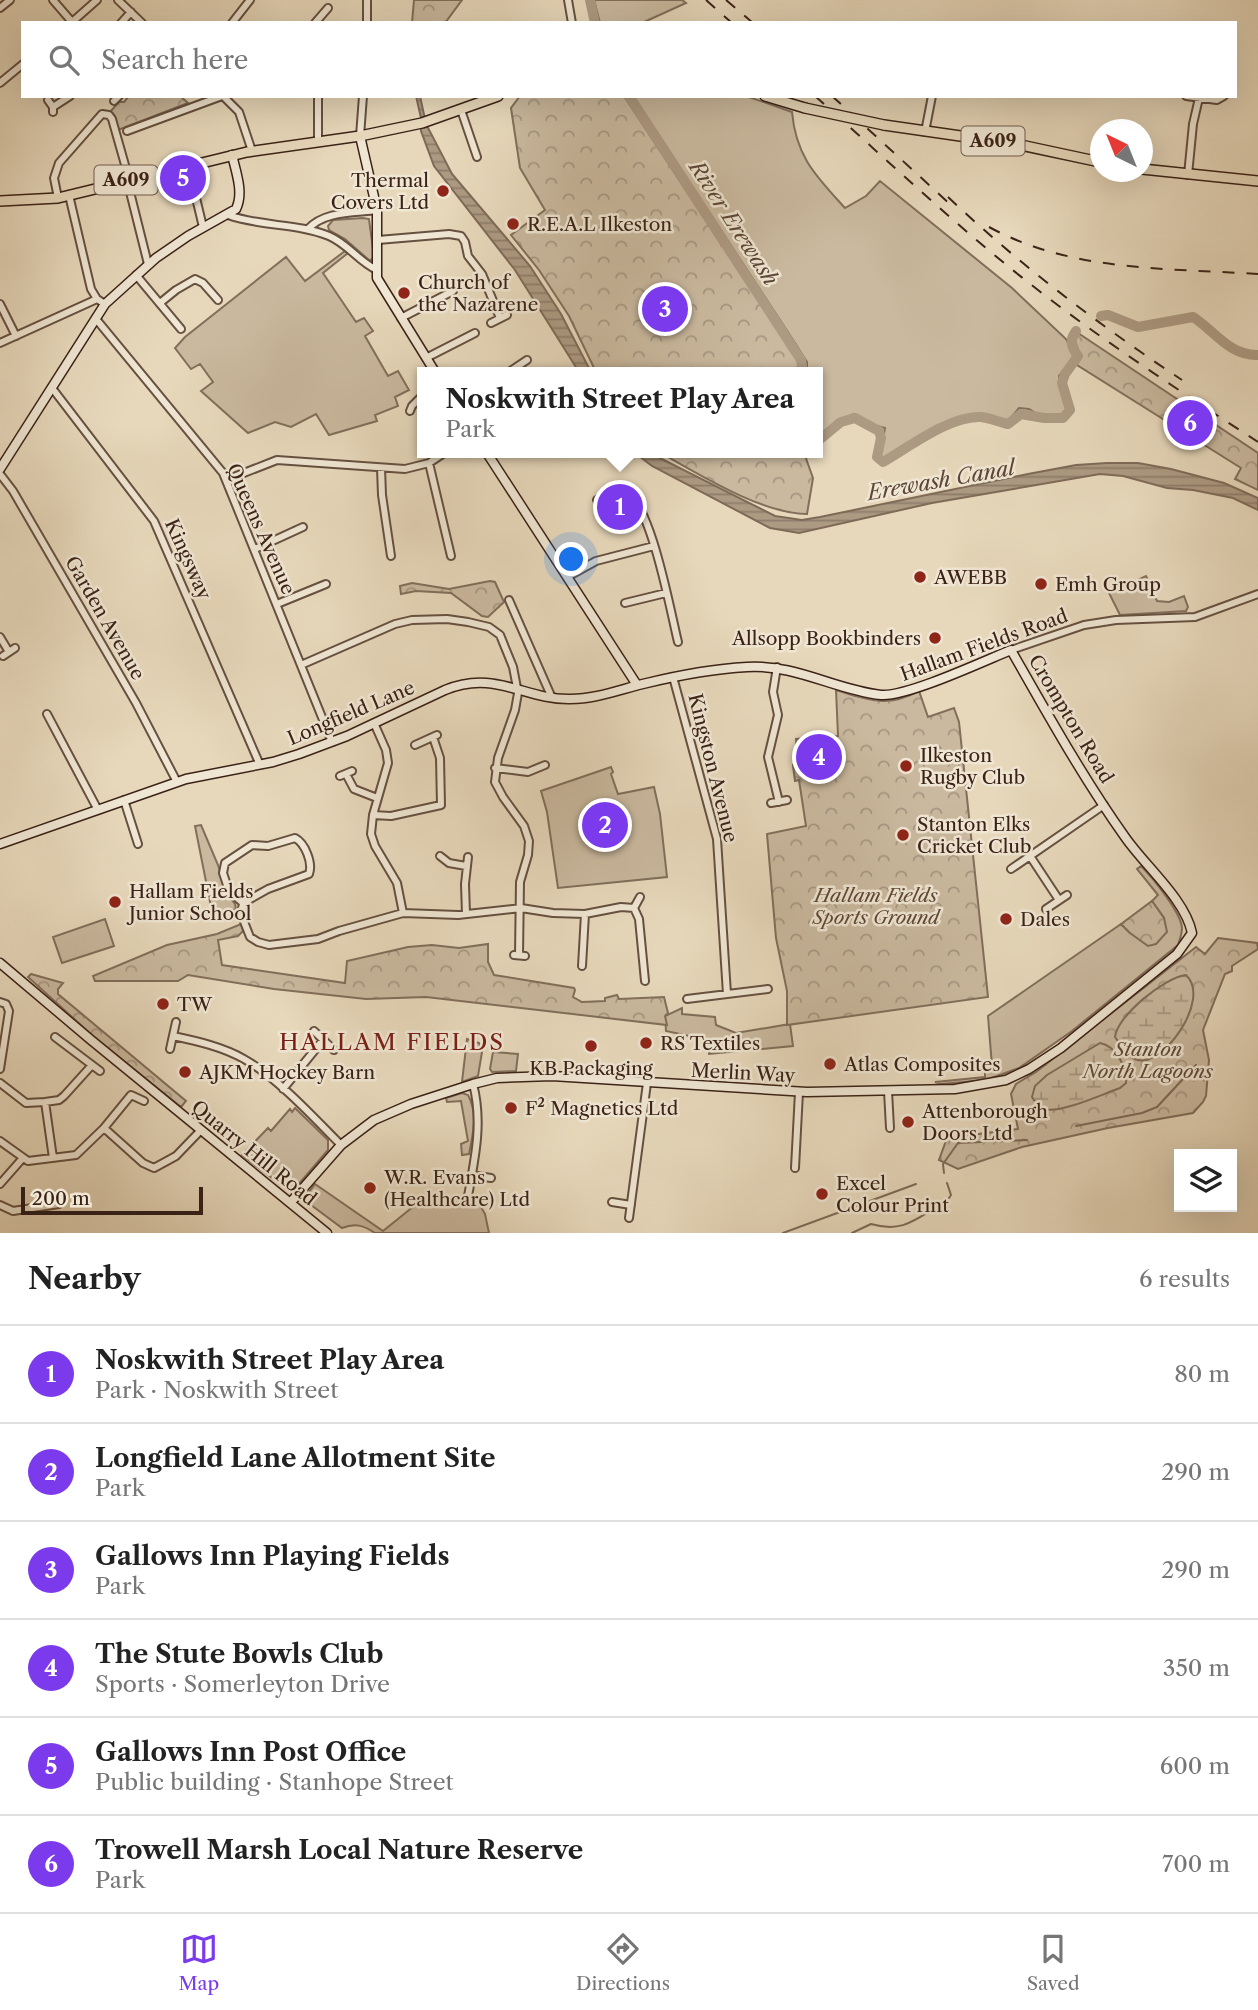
<!DOCTYPE html>
<html lang="en">
<head>
<meta charset="utf-8">
<style>
  :root { --surface:#fff; --page:#f2f2f2; --text:#222; --muted:#767676; --line:#e0e0e0; --accent:#7c3aed }
  body { margin:0; font-family:"Libre Caslon Text",serif; background:var(--page); color:var(--text) }
  .controls { position:absolute; right:21px; bottom:21px; display:grid; overflow:hidden; border-radius:0px; box-shadow:0 7px 28px #0002 }
  .controls button { width:63px; height:63px; display:grid; place-items:center; padding:0; border:0; border-bottom:2px solid var(--line); background:var(--surface); color:var(--text); font:35px sans-serif }
  .compass { position:absolute; left:1090px; top:119px; width:63px; height:63px; border-radius:50%; background:var(--surface); box-shadow:0 7px 28px #0002; rotate:317deg }
  .scale { position:absolute; left:21px; bottom:18px; width:182px; box-sizing:border-box; padding-left:7px; border:4px solid #3b2217; border-top:0; font-size:19px; line-height:24px; white-space:nowrap; color:#3b2217; -webkit-text-stroke:5px #efe6d3; paint-order:stroke }
  .you { position:absolute; left:572px; top:560px; width:24px; height:24px; margin:-18px; border:5px solid #fff; border-radius:50%; background:#1a73e8; box-shadow:0 0 0 10px #1a73e833 }
  .badge { display:grid; place-items:center; width:46px; height:46px; border-radius:50%; background:var(--accent); color:#fff; font-size:23px; font-weight:700 }
  .pin { position:absolute; translate:-50% -50%; border:4px solid #fff; box-shadow:0 2px 7px #0006 }
  .popup { position:absolute; left:417px; top:367px; width:406px; height:91px; box-sizing:border-box; display:grid; place-content:center; border-radius:0px; background:var(--surface); filter:drop-shadow(0 2px 5px #0005); font-size:23px; white-space:nowrap; color:var(--muted) }
  .popup b { font-size:26px; color:var(--text) }
  .popup::after { content:''; position:absolute; left:50%; top:100%; margin-left:-14px; border:14px solid transparent; border-top-color:var(--surface) }
  .list { margin:0; padding:0; list-style:none }
  h2 { display:flex; justify-content:space-between; align-items:center; height:91px; margin:0; padding:0 28px; font-size:30px }
  h2 small { font-size:23px; font-weight:400; color:var(--muted) }
  .list li { display:grid; grid-template-columns:46px 1fr auto; gap:21px; align-items:center; box-sizing:border-box; height:98px; padding:0 28px; border-top:2px solid var(--line) }
  .list b { display:block; font-size:26px; white-space:nowrap }
  .list p { margin:0; font-size:23px; white-space:nowrap; color:var(--muted) }
  .list em { font-size:23px; font-style:normal; color:var(--muted) }
  .icon { flex:none; width:38px; height:38px; fill:none; stroke:currentColor; stroke-width:2; stroke-linecap:round; stroke-linejoin:round }
  .map { position:relative; flex:none; width:1258px; height:1233px; overflow:hidden }
  .search { position:absolute; background:var(--surface); box-shadow:0 7px 28px #0002; left:21px; right:21px; top:21px; height:77px; display:flex; align-items:center; gap:18px; box-sizing:border-box; padding:0 24px; border-radius:0px; color:var(--muted); font-size:26px }
  .sheet { height:679px; background:var(--surface) }
  nav { display:flex; justify-content:space-around; align-items:center; box-sizing:border-box; height:98px; border-top:2px solid var(--line); background:var(--surface); font-size:19px; color:var(--muted) }
  nav a { display:grid; justify-items:center; gap:4px }
  nav .on { color:var(--accent) }
  .map>svg:first-child { display:block }
</style>
</head>
<body>
<div class="map">
<svg width="1258" height="1233" viewBox="0 0 1258 1233">
  <defs>
    <pattern id="forest-crowns" width="20" height="18" patternUnits="userSpaceOnUse" patternTransform="scale(1.75)"><rect width="20" height="18" fill="#cab99f"/><path d="M2 6a3 3 0 1 1 6 0M12 15a3 3 0 1 1 6 0" fill="none" stroke="#a59681"/></pattern>
    <pattern id="wetland-marsh" width="20" height="14" patternUnits="userSpaceOnUse" patternTransform="scale(1.75)"><rect width="20" height="14" fill="#cab99f"/><path d="M1 5h8M5 5V1M11 12h8M15 12V8" fill="none" stroke="#a59681"/></pattern>
    <pattern id="water-rules" width="6" height="5" patternUnits="userSpaceOnUse" patternTransform="scale(1.75)"><rect width="6" height="5" fill="#ad9a83"/><path d="M0 2.5h6" fill="none" stroke="#8e7d6a"/></pattern>
  </defs>
  <rect width="100%" height="100%" fill="#e7d8bb"/>
  <filter id="stains"><feTurbulence type="fractalNoise" baseFrequency=".00286" numOctaves="4"/><feColorMatrix values="0 0 0 0 .2 0 0 0 0 .09 0 0 0 0 .02 0 0 0 .5 -.17"/></filter>
  <radialGradient id="worn" r=".72"><stop offset=".6" stop-color="#630" stop-opacity="0"/><stop offset="1" stop-color="#630" stop-opacity=".3"/></radialGradient>
  <path fill="#cab99f" stroke="#826e5b" stroke-width="2" d="M594,0H682L686,3L642,23H600Z
    M633,96H746L792,112C796,157 816,176 845,208L866,196L880,181L1012,288L1066,339L1075,356L1059,376L1068,411L1062,416L1037,414L1029,409L1019,408L1008,421L985,414L967,415L921,435L883,459L880,455L885,428L869,424L854,414L837,420L818,438V372H807V362L797,346Z
    M363,218L369,219L374,257L370,261L345,239L329,230L328,226L333,220Z
    M345,251L348,253L323,273L356,322L364,318L373,331L365,336L388,376L398,371L409,390L395,397L398,406L375,415L377,421L329,435L316,414L291,427L275,422L248,433L201,391L213,382L200,364L191,369L175,348L185,337L286,257L305,281Z
    M1146,576L1157,601L1169,602L1184,596L1188,607L1186,611L1120,615L1109,593Z
    M611,767L613,772L611,774L618,794L654,787L660,814L667,877L558,888L547,812L541,791Z
    M201,825L218,865L226,892L235,904L236,909L213,917L195,826Z
    M1141,866C1152,877 1181,912 1182,928C1182,934 1180,939 1178,945L1072,1031L1019,1068L986,1080L942,1084L935,1082L985,1077V1068L992,1066L988,1016L1121,924L1130,933L1164,918L1152,901L1158,895L1137,869Z
    M105,919L114,946L62,963L53,937Z
    M682,1008V1014L715,1017L716,1025L736,1033L790,1024L793,1046L709,1054L708,1040L666,1031L665,1016Z
    M467,1039L479,1043L482,1052L478,1076L462,1082Z
    M493,1052L518,1054L516,1071L492,1072L490,1069Z
    M462,1093L468,1095C478,1113 473,1135 469,1154L462,1155L461,1144L468,1141L461,1101L447,1102L446,1098Z
    M295,1108L328,1140V1150L298,1185L293,1190H288L242,1155L268,1128L271,1131L290,1109L292,1112Z
    M315,1184L383,1231L414,1206L436,1194L480,1205L485,1214L489,1233H375C363,1225 355,1223 342,1228L307,1202L306,1196Z"/>
  <path fill="url(#forest-crowns)" stroke="#826e5b" stroke-width="2" d="M414,0H462L445,23H412Z
    M129,96H180L188,103L118,130L109,113L119,102H124Z
    M520,96H624L792,351L800,364V372H596L569,316L539,270L511,235L545,210L520,168L511,108Z
    M1078,333L1258,453V490L1235,479L1241,468L1077,365L1080,354L1074,339Z
    M661,453H804L813,478L807,514C763,514 700,475 661,453Z
    M490,581L495,582L504,602L488,617L482,616L451,593L416,591L401,594L400,586L412,583L449,589Z
    M836,690C868,700 887,708 919,691L928,717L954,708L959,722L988,997L787,1025V991L776,938L767,834L806,826L799,780L795,781L793,765L798,764L796,739L838,736Z
    M1152,901L1164,918L1167,932L1156,944L1148,946L1130,933L1121,924Z
    M241,924L243,931L238,936L218,940L222,965L345,983L347,961L408,947L432,945L459,948L488,944V962L494,975L574,988L575,990L573,997L582,1002L605,1001V998L617,995L619,999L664,997L668,1013L665,1016L667,1025L426,997L366,999L274,989L188,975L178,981H95L93,976L167,945L217,934Z
    M1218,938L1257,943L1258,949L1232,966V971L1225,974L1203,1030L1209,1060L1206,1096L1203,1102L1193,1113L1108,1128L1022,1147L958,1169L939,1160L947,1138L1018,1129L1011,1094L1016,1084L1036,1072L1196,947L1205,954Z
    M31,974L63,983L58,989V994L186,1101L181,1107L93,1036L28,977Z"/>
  <path fill="url(#wetland-marsh)" stroke="#826e5b" stroke-width="2" d="M1186,975C1212,999 1163,1067 1138,1060C1128,1058 1121,1045 1115,1037C1117,1016 1165,977 1186,975Z
    M1100,1043C1116,1046 1127,1067 1126,1083L1120,1088C1103,1094 1060,1114 1044,1109C1038,1107 1035,1102 1032,1097L1035,1086L1047,1075Z"/>
  <path fill="url(#water-rules)" stroke="#7f6a58" stroke-width="2" d="M416,96H420L426,124L452,174L530,266L561,314L591,372H579L515,270L434,166L421,131V118Z
    M635,453H650L775,516L802,520L820,517L1028,474L1076,465L1107,463H1138L1171,469L1224,483L1258,498V510L1233,498L1193,490L1167,488L1123,476L1100,474L932,503L799,533L770,528L652,466Z"/>
  <g fill="none" stroke-linecap="round" stroke-linejoin="round">
    <path stroke="#7f6a58" stroke-width="2" d="M1076,1126L1142,1113L1157,1107L1196,1065
      M944,1173L943,1164L958,1143L1027,1140
      M947,1183L951,1195L949,1198
      M783,1233L916,1184
      M852,1233L871,1224C899,1232 911,1223 935,1208"/>
    <path stroke="#ad9a83" stroke-width="10" d="M590,0L595,23
      M629,96L801,360L803,372
      M1101,316L1108,315L1138,327L1193,317C1214,330 1229,356 1258,355
      M818,441L841,422L855,418L879,431L881,438L877,457L883,462C909,447 951,415 981,417C990,418 999,422 1008,424L1021,414L1044,418H1063L1070,410L1062,383L1065,374L1078,356C1071,347 1069,340 1076,331"/>
    <g stroke="#665040" stroke-width="10">
      <path id="street" d="M53,0L72,22
        M118,0L142,23
        M568,0L572,23
        M0,8L10,0
        M71,23L97,0
        M121,23L131,12
        M232,23L250,0
        M315,23L328,8
        M367,23V0
        M0,83L23,64
        M223,96L239,112L252,151
        M1186,96L1217,100L1224,96
        M48,100L53,107V112
        M114,101L119,96
        M53,107L70,96
        M461,110L477,157
        M127,131L222,96
        M925,132L932,96
        M360,136L363,96
        M318,142V96
        M188,165L203,227
        M1188,175L1193,124L1199,98
        M127,180L148,264
        M69,195L91,289L97,299L105,304
        M58,198L54,178L59,163L102,114L109,115L112,119L129,179
        M228,215C262,227 297,223 329,236C348,244 359,262 377,270
        M308,229C324,211 354,213 377,210
        M378,240L449,234L461,236L465,242L468,256L482,274L500,318
        M136,275L181,329
        M160,303L176,290L195,279L203,283L218,300
        M0,304L16,336
        M401,318L453,291
        M96,319L223,473L332,742
        M491,323L507,315
        M0,343L97,299
        M426,358L475,333
        M509,372L527,360
        M52,388L154,521L260,765
        M410,411L412,406L422,396
        M429,463L451,556
        M381,468L382,495L391,556
        M0,474L13,491L136,703L177,782
        M226,480L277,460L405,469L429,463L444,453
        M597,500L622,487C651,500 670,610 678,642
        M255,549L303,527
        M567,577L596,561L654,546
        M509,600L552,698
        M625,603L666,593
        M277,604L326,584
        M0,637L9,652
        M1011,650L1084,625L1116,620L1195,617L1258,594
        M3,656L15,648
        M301,665L395,624L412,620L447,619L468,622L489,627L500,635L513,667L518,693L515,710L498,758L495,782L503,797L524,826L529,841L528,855L520,882L519,955
        M777,667L773,692L778,715L768,757L779,802
        M673,677L717,839L727,994
        M47,714L98,810
        M374,723L386,750L388,763L373,815L371,834L375,846L397,883L403,913
        M415,745L437,735
        M495,768L528,772L545,765
        M346,774L354,789L377,798
        M340,776L352,771
        M124,800L138,844
        M771,803L787,800
        M373,815L391,816L441,805L440,758L433,737
        M440,856L449,863L466,866
        M1030,856L1059,900
        M1011,869L1104,805
        M640,897L634,908L639,919L645,981
        M243,903L268,889L309,874C313,863 305,843 295,838L268,846L252,845L225,863L223,873L229,891L243,903L241,914L250,937L258,942L269,945L318,939L339,931L403,913L458,915L521,908L553,913L585,914L621,907L634,908
        M1046,909L1067,895
        M466,914L465,884L468,857
        M514,955L525,956
        M582,966L585,914
        M687,999L768,989
        M0,1002L6,1004L9,1011L0,1069
        M314,1031L334,1050
        M173,1036C197,1041 223,1047 244,1059C279,1079 313,1117 341,1145
        M55,1037L100,1071
        M170,1049L176,1022
        M0,1083L26,1103L45,1102L53,1158
        M283,1089L323,1040
        M888,1091L890,1128
        M45,1102L59,1100L64,1096L92,1065
        M104,1128L131,1095L144,1101
        M0,1141L28,1161L76,1155L104,1128L143,1163L154,1168L176,1156L201,1130
        M795,1168L799,1092
        M472,1175L491,1178
        M0,1184L22,1159
        M468,1196C475,1158 483,1122 473,1084
        M612,1202L631,1205
        M0,1205L13,1211L59,1204
        M629,1218L647,1083"/>
    </g>
    <g stroke="#3b2217" stroke-width="11">
      <path id="secondary" d="M360,136L377,210V278L435,372
        M487,453L637,685
        M0,469L105,304L156,258L188,236L236,209C244,193 236,172 232,155
        M0,844L186,779L273,762L299,754L347,736L445,690C495,669 525,700 570,699C597,699 621,689 647,683C680,675 713,669 747,667C796,664 835,690 881,695C907,697 984,661 1011,650C1047,713 1083,778 1125,837C1145,866 1185,899 1192,933L1177,954L1061,1048L1029,1069L1006,1080L955,1089L807,1092L552,1076L497,1078L473,1084L411,1104L374,1120L341,1145L291,1202
        M0,963L91,1040L327,1233"/>
    </g>
    <g stroke="#3b2217" stroke-width="12">
      <path id="primary" d="M765,96L805,108
        M884,125L1016,144L1100,162
        M1142,169L1258,181
        M0,201L58,198L247,152L360,136L422,123L498,96"/>
    </g>
    <use href="#street" stroke="#efe6d3" stroke-width="6"/>
    <use href="#secondary" stroke="#efe6d3" stroke-width="8"/>
    <use href="#primary" stroke="#e7d8bb" stroke-width="9"/>
    <path stroke="#3b2217" stroke-width="2" stroke-dasharray="12 12" stroke-linecap="butt" d="M706,0L732,23
      M726,0L753,23
      M815,96C876,150 935,206 998,258C1080,326 1169,384 1258,442
      M832,96L952,206
      M948,197C1020,265 1099,325 1182,380
      M989,227C1072,272 1166,268 1258,274"/>
    <g stroke="#3b2217" stroke-width="12" stroke-linecap="butt">
      <path id="primary-bridge" d="M805,108L884,125"/>
    </g>
    <use href="#primary-bridge" stroke="#e7d8bb" stroke-width="9"/>
  </g>
  <g fill="#8f2418" stroke="#efe6d3" stroke-width="2.5">
    <circle cx="443" cy="191" r="7"/>
    <circle cx="513" cy="224" r="7"/>
    <circle cx="404" cy="293" r="7"/>
    <circle cx="920" cy="577" r="7"/>
    <circle cx="1041" cy="584" r="7"/>
    <circle cx="935" cy="638" r="7"/>
    <circle cx="906" cy="766" r="7"/>
    <circle cx="903" cy="835" r="7"/>
    <circle cx="115" cy="902" r="7"/>
    <circle cx="1006" cy="919" r="7"/>
    <circle cx="163" cy="1004" r="7"/>
    <circle cx="646" cy="1043" r="7"/>
    <circle cx="591" cy="1046" r="7"/>
    <circle cx="830" cy="1064" r="7"/>
    <circle cx="185" cy="1072" r="7"/>
    <circle cx="511" cy="1108" r="7"/>
    <circle cx="908" cy="1122" r="7"/>
    <circle cx="370" cy="1188" r="7"/>
    <circle cx="822" cy="1194" r="7"/>
  </g>
  <g text-anchor="middle" dominant-baseline="central" stroke-width="5" stroke-linejoin="round" paint-order="stroke">
    <g fill="#efe6d3" stroke="#715d4f" stroke-width="2">
      <rect x="961.5" y="126.5" width="63" height="29" rx="5"/>
      <rect x="94.5" y="165.5" width="63" height="29" rx="5"/>
    </g>
    <g font-size="18" font-weight="bold" fill="#3b2217">
      <text x="993" y="141">A609</text>
      <text x="126" y="180">A609</text>
    </g>
    <g font-size="19" fill="#3b2217" stroke="#efe6d3" text-anchor="start">
      <text x="429" y="180" text-anchor="end">Thermal<tspan x="429" dy="22">Covers Ltd</tspan></text>
      <text x="527" y="224">R.E.A.L Ilkeston</text>
      <text x="418" y="282">Church of<tspan x="418" dy="22">the Nazarene</tspan></text>
      <text x="934" y="577">AWEBB</text>
      <text x="1055" y="584">Emh Group</text>
      <text x="921" y="638" text-anchor="end">Allsopp Bookbinders</text>
      <text x="920" y="755">Ilkeston<tspan x="920" dy="22">Rugby Club</tspan></text>
      <text x="917" y="824">Stanton Elks<tspan x="917" dy="22">Cricket Club</tspan></text>
      <text x="129" y="891">Hallam Fields<tspan x="129" dy="22">Junior School</tspan></text>
      <text x="1020" y="919">Dales</text>
      <text x="177" y="1004">TW</text>
      <text x="660" y="1043">RS Textiles</text>
      <text x="844" y="1064">Atlas Composites</text>
      <text x="591" y="1068" text-anchor="middle">KB Packaging</text>
      <text x="199" y="1072">AJKM Hockey Barn</text>
      <text x="525" y="1108">F² Magnetics Ltd</text>
      <text x="922" y="1111">Attenborough<tspan x="922" dy="22">Doors Ltd</tspan></text>
      <text x="384" y="1177">W.R. Evans<tspan x="384" dy="22">(Healthcare) Ltd</tspan></text>
      <text x="836" y="1183">Excel<tspan x="836" dy="22">Colour Print</tspan></text>
    </g>
    <g font-size="19" fill="#3b2217" stroke="#efe6d3">
      <text transform="translate(261 529) rotate(66)">Queens Avenue</text>
      <text transform="translate(188 559) rotate(66)">Kingsway</text>
      <text transform="translate(105 618) rotate(60)">Garden Avenue</text>
      <text transform="translate(984 645) rotate(-20)">Hallam Fields Road</text>
      <text transform="translate(351 713) rotate(-23)">Longfield Lane</text>
      <text transform="translate(1071 719) rotate(59)">Crompton Road</text>
      <text transform="translate(713 768) rotate(76)">Kingston Avenue</text>
      <text transform="translate(743 1073) rotate(3)">Merlin Way</text>
      <text transform="translate(254 1153) rotate(39)">Quarry Hill Road</text>
    </g>
    <g font-size="19" font-style="italic" fill="#5f4839" stroke="#efe6d3">
      <text x="876" y="895">Hallam Fields<tspan x="876" dy="22">Sports Ground</tspan></text>
      <text x="1148" y="1049">Stanton<tspan x="1148" dy="22">North Lagoons</tspan></text>
    </g>
    <g font-size="21" font-style="italic" fill="#5d4637" stroke="#efe6d3">
      <text transform="translate(734 223) rotate(57)">River Erewash</text>
      <text transform="translate(941 480) rotate(-10)">Erewash Canal</text>
    </g>
    <g font-size="23" letter-spacing="2" fill="#7a1f14" stroke="#efe6d3">
      <text x="392" y="1042">HALLAM FIELDS</text>
    </g>
  </g>
  <rect width="100%" height="100%" filter="url(#stains)"/>
  <rect width="100%" height="100%" fill="url(#worn)"/>
</svg>
<div class="controls">
<button><svg class="icon" aria-label="layers" viewBox="0 0 24 24"><path d="M12 4l9 5-9 5-9-5zM3 14l9 5 9-5"/></svg></button>
</div>
<svg class="compass" viewBox="-18 -18 36 36"><path d="M0-13l5 13h-10z" fill="#e53935"/><path d="M0 13l5-13h-10z" fill="#767676"/></svg>
<div class="scale">200 m</div>
<div class="you"></div>
<div class="pin badge" style="left:620px;top:507px">1</div>
<div class="popup"><b>Noskwith Street Play Area</b>Park</div>
<div class="pin badge" style="left:605px;top:825px">2</div>
<div class="pin badge" style="left:665px;top:309px">3</div>
<div class="pin badge" style="left:819px;top:757px">4</div>
<div class="pin badge" style="left:183px;top:178px">5</div>
<div class="pin badge" style="left:1190px;top:423px">6</div>
<div class="search"><svg class="icon" aria-label="search" viewBox="0 0 24 24"><circle cx="10" cy="10" r="6"/><path d="M15 15l6 6"/></svg>Search here</div>
</div>
<section class="sheet">
<h2>Nearby<small>6 results</small></h2>
<ul class="list">
<li><span class="badge">1</span><div><b>Noskwith Street Play Area</b><p>Park · Noskwith Street</p></div><em>80 m</em></li>
<li><span class="badge">2</span><div><b>Longfield Lane Allotment Site</b><p>Park</p></div><em>290 m</em></li>
<li><span class="badge">3</span><div><b>Gallows Inn Playing Fields</b><p>Park</p></div><em>290 m</em></li>
<li><span class="badge">4</span><div><b>The Stute Bowls Club</b><p>Sports · Somerleyton Drive</p></div><em>350 m</em></li>
<li><span class="badge">5</span><div><b>Gallows Inn Post Office</b><p>Public building · Stanhope Street</p></div><em>600 m</em></li>
<li><span class="badge">6</span><div><b>Trowell Marsh Local Nature Reserve</b><p>Park</p></div><em>700 m</em></li>
</ul>
</section>
<nav>
<a class="on"><svg class="icon" aria-label="map" viewBox="0 0 24 24"><path d="M3 6l6-2 6 2 6-2v14l-6 2-6-2-6 2zM9 4v14M15 6v14"/></svg>Map</a>
<a><svg class="icon" aria-label="directions" viewBox="0 0 24 24"><path d="M12 3l9 9-9 9-9-9zM9 14v-3h6M13 9l2 2-2 2"/></svg>Directions</a>
<a><svg class="icon" aria-label="saved" viewBox="0 0 24 24"><path d="M7 4h10v16l-5-4-5 4z"/></svg>Saved</a>
</nav>
</body>
</html>
